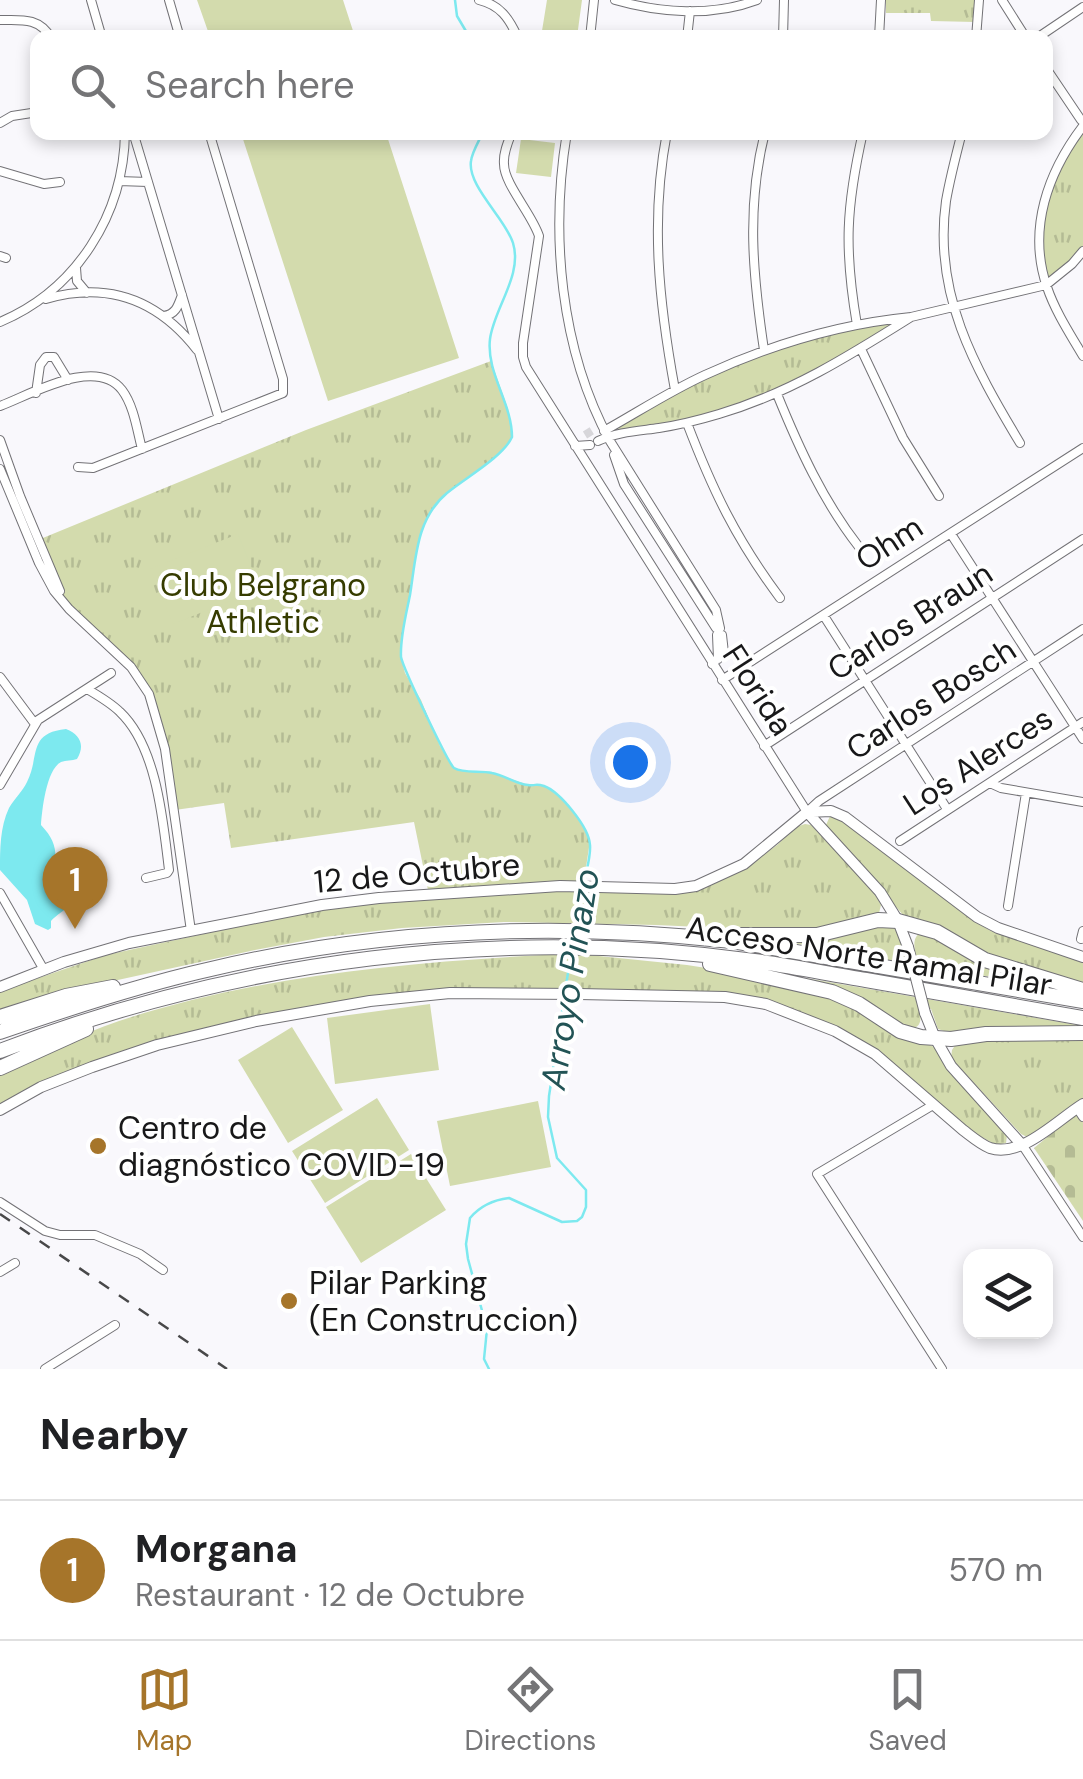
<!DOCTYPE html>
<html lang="en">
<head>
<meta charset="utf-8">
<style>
  :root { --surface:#fff; --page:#f2f2f2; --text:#202124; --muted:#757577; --line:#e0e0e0; --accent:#a6752a }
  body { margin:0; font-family:"DM Sans",sans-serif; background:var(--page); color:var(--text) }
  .controls { position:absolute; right:30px; bottom:30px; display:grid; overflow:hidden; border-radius:20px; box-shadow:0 5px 15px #0003 }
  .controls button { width:90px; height:90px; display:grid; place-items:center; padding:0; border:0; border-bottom:2px solid var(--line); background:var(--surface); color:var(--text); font:50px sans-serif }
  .you { position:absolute; left:630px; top:762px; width:35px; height:35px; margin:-25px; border:8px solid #fff; border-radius:50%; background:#1a73e8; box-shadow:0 0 0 15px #1a73e833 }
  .badge { display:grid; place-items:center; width:65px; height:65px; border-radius:50%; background:var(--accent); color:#fff; font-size:32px; font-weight:700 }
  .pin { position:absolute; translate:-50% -82px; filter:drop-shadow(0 2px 5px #0008) }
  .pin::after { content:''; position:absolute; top:52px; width:35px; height:30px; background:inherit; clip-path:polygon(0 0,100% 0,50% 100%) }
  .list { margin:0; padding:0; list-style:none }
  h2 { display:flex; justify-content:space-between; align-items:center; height:130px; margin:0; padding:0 40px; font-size:42px }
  h2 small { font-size:32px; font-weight:400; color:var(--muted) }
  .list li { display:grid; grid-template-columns:65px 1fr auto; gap:30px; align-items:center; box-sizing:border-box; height:140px; padding:0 40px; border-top:2px solid var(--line) }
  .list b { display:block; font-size:38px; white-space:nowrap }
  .list p { margin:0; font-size:32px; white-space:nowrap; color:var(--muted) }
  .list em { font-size:32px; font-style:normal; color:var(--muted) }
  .icon { flex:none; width:55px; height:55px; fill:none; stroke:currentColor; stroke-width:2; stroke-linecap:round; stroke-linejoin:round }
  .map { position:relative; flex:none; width:1083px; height:1369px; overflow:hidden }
  .search { position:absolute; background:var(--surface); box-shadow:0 5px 15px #0003; left:30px; right:30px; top:30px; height:110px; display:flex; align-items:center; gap:25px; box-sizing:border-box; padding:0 35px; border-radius:20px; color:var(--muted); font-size:38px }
  .sheet { height:270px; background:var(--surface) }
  nav { display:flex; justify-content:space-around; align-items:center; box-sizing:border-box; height:140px; border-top:2px solid var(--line); background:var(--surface); font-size:28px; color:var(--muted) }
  nav a { display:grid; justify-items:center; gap:5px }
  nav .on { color:var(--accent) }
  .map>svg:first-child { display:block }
</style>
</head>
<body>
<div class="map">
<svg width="1083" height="1369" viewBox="0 0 1083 1369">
  <defs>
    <pattern id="grass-tufts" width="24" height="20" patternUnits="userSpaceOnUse" patternTransform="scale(2.5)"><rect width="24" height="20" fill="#d3dbad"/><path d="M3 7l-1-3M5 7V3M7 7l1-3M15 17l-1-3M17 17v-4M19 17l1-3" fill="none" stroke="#b4bb94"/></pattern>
    <pattern id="cemetery-stones" width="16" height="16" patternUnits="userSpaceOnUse" patternTransform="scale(2.5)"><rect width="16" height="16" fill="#d3dbad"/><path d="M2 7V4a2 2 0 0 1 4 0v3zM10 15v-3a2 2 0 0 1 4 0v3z" fill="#b4bb94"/></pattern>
  </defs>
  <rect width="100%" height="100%" fill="#f9f8fc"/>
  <path fill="url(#grass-tufts)" d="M886,0H976L975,22L931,21L930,13H886Z
    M1083,128V247L1069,263L1050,278L1045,275C1040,205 1050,187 1083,128Z
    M893,322L896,323C873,338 849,356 824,368C757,402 695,421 620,430L618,428C691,373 803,337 893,322Z
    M491,361L508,409L512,437C503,457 465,478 447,493C414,520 415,564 409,603C405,620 400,639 401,657L405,673L421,700L440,746L453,767L463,771L494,773L528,785H542L549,788L571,808L586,830L590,841L583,887L429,895L414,822L231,848L224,803L175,810L163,738L144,684L69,609L54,580L38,540L306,430Z
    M830,816L839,818L974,921L991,931L1083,960V987L994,960L932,924L903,915L826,825Z
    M805,824L811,825L874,892L881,905L879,913L875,916L830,928L745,929L656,925L504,922L402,928L324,937L255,950L72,990L0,1013V991L106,955L327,907L561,890L669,893L693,891L744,869L777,845L796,827Z
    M869,926L893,927L897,932L903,951L915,953C914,944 913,936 922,932L1043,984L920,967L762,937Z
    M542,955H589L687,965L719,970L823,993L934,1047L955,1078L1005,1131L1007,1135L1006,1143L996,1145L969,1130L867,1044L820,1020L769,1002L457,989L222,1025L0,1105V1073C39,1055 78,1035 119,1021C256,976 399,963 542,955Z
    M788,975L1083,1026L950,1033L938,1029L931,1009L919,1007C921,1016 923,1027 911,1029Z
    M1083,1036V1099L1057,1116L1036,1134L1027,1137L1021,1134L951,1058L952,1050L956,1044L989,1037Z"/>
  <path fill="url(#cemetery-stones)" d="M1083,1111V1221L1034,1148L1069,1119Z"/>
  <path fill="#d3dbad" d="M197,0H343L355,37H210Z
    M547,0H582L577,37H541Z
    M241,133H386L459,358L328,401Z
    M521,139L555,143L551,177L516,173Z
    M238,534L260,589L173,624L150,569Z
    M430,1004L439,1070L335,1084L327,1018Z
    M292,1027L343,1110L288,1143L238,1060Z
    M377,1098L409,1150L325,1203L292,1151Z
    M538,1101L551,1167L450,1186L437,1121Z
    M411,1154L446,1210L361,1263L326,1207Z"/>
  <path fill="#7de9ef" d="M66,729C81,735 85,746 77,759C72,761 66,760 61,762C46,770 42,811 41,825C54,839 57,848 55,868C61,877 79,892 70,904C66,910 56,915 51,921V928L48,930L35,924L27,900L0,870C0,849 0,827 9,808C14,799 23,791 27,782C40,757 27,733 66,729Z"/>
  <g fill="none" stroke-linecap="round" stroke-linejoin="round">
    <path stroke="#7de9ef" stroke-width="2.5" d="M455,0L457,16L470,38
      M483,132C479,141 472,152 471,161C467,186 506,219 513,243C523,275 494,308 490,339C486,373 512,403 512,437C503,457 465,478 447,493C416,519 416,558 410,595C406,615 400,637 401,657C403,668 448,763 454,768C464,774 481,770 492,773C504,775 516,784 528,785C538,786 534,783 544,786C560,792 589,827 590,845C591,857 586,871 584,883
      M576,927L582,891
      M565,991L571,955
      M489,1369L484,1359L487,1329L468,1259L466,1244L470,1218C480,1206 493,1200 509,1198L562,1222L577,1221L582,1217L586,1207V1190L557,1158L548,1117L549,1096L564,999"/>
    <path stroke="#d7d6da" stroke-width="8" stroke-dasharray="8 4" stroke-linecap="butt" d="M585,435L593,430"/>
    <g stroke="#737276" stroke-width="10">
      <path id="minor" d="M91,0L102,38
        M169,0L180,38
        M479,0C500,5 509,18 518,38
        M615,0C660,13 712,17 757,0
        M1002,0L1026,38
        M0,20C21,20 39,17 51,38
        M590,38L594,0
        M687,38L690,11
        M783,38L784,0
        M879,38L881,0
        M976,38L979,0
        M1037,38L1083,7
        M1046,68L1081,120
        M0,123L12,116L38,112
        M1083,126C1048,172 1027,229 1047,287C1055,311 1070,334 1083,356
        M133,132L219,419
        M512,132C508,142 503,153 504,164C504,184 532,214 539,236L523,343V357L526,367L807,812L819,801L1083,629
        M567,132C550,234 560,349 610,441L716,610L720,628
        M667,132C650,220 659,303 675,390
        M962,132C956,155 950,178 946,201C933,294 974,366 1020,443
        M0,171L44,184L60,182
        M119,181L148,182
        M0,256L6,258
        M76,268L77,281L87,293
        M46,299C108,281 158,300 197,350
        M164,316C176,314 178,306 182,295
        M911,317L1046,285L1072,264L1083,251
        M0,322C76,290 124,215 125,132
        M857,325C844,249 846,207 863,132
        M861,349L903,438L939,496
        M764,350C753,276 746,207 765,132
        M36,393L40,365L46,357H54L68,380
        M777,394C799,448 823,501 859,547
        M0,406C32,394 96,356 122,390C134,406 137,430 142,449
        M687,423C713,491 736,539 780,598
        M0,440L20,496L60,591
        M598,441C617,432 638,431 659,428C679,425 699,420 719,414C790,393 849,356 911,317C840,324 770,345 705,375C670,391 638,412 604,431
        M575,446L590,445
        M614,455L624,484L716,628
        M78,467L93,468L283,393V379L209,132
        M0,469L39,563L54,591L69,609L131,667L149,694L165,749L191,931
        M951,534L1083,739
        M824,616L947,809
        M717,635L718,659
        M712,664L724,653L722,635
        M0,677L35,724
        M722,680L1083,448
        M87,689C99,696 111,703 120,712C157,747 163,821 169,870L167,873L146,878
        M764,746L1083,539
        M990,783L1001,788L1083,802
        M0,785L38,720L111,673
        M900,841L1083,722
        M0,893L44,970
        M1008,906L1026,793
        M1081,939L1083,931
        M933,1105L817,1174L942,1369
        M1077,1108L1083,1117
        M1023,1146L1083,1237
        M0,1202L45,1231L60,1235H95L140,1254L163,1270
        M0,1272L15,1263
        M45,1369L115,1325"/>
    </g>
    <g stroke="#737276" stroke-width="12">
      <path id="tertiary" d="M807,812L880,892L898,921L908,947
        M0,987L64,962L129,943L322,905L379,898L560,886L675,889L696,886L744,864L807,812L831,811L845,817L977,917L998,928L1083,957
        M925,1013L935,1038L951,1066L1023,1146
        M0,1110L41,1087L92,1067L157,1045L256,1021L370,1001L450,993L579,994L725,997L766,1004L835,1031L875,1054L963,1130C971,1136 980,1144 990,1148C1022,1158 1057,1120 1083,1104"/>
    </g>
    <g stroke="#737276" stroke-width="16">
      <path id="motorway" d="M740,935H817L878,920L898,921L937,932L985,960L1083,990
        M710,964L832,992L859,1004L900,1031L921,1037L951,1039L986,1034L1083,1033
        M0,1017L66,996L113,987
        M0,1032C69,1008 139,985 211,969C381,929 558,922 732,941L1083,1001
        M0,1051C240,959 499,926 754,961C791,966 829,974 866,980C938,993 1011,1005 1083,1018
        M0,1068L86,1029"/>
    </g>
    <use href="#minor" stroke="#fff" stroke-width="8"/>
    <use href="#tertiary" stroke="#fff" stroke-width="10"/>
    <use href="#motorway" stroke="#fff" stroke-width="14"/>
    <path stroke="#484849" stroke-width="2.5" stroke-dasharray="12 12" stroke-linecap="butt" d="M0,1214L227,1369"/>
    <g stroke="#737276" stroke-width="12" stroke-linecap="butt">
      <path id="tertiary-bridge" d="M908,947L925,1013"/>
    </g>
    <use href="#tertiary-bridge" stroke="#fff" stroke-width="10"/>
  </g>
  <g fill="#a6752a" stroke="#fff" stroke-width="4">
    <circle cx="98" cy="1146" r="10"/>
    <circle cx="289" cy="1301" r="10"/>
  </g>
  <g text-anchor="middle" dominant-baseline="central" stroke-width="8" stroke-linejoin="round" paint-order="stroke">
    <g font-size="32" fill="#181819" stroke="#fff">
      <text transform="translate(889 543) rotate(-33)">Ohm</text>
      <text transform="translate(910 621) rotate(-33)">Carlos Braun</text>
      <text transform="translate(758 690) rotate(57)">Florida</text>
      <text transform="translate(931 699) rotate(-33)">Carlos Bosch</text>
      <text transform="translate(978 761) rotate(-33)">Los Alerces</text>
      <text transform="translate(417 873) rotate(-5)">12 de Octubre</text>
      <text transform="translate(869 956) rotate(9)">Acceso Norte Ramal Pilar</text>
    </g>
    <g font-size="32" fill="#363c00" stroke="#fff">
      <text x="263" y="585">Club Belgrano<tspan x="263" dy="37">Athletic</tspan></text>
    </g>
    <g font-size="32" fill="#181819" stroke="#fff" text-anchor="start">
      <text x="118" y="1128">Centro de<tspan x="118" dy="37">diagnóstico COVID-19</tspan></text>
      <text x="309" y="1283">Pilar Parking<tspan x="309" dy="37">(En Construccion)</tspan></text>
    </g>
    <g font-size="35" font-style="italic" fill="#225355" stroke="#fff">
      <text transform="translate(570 979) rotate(-81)">Arroyo Pinazo</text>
    </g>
  </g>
</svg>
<div class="controls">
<button><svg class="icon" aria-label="layers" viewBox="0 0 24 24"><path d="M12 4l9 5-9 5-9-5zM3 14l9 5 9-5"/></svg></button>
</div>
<div class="you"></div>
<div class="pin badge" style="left:75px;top:929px">1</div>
<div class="search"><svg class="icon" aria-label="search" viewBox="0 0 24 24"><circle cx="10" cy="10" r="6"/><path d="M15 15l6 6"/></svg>Search here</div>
</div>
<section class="sheet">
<h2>Nearby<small></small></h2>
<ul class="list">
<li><span class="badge">1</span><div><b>Morgana</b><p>Restaurant · 12 de Octubre</p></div><em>570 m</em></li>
</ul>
</section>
<nav>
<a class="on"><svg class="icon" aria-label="map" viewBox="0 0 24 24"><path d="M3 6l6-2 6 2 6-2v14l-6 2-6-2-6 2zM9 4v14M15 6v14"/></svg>Map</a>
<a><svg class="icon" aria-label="directions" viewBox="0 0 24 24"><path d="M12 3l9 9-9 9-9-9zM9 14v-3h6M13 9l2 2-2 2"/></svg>Directions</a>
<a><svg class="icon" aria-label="saved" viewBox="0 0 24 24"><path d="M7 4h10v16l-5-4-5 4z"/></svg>Saved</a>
</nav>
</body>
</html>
